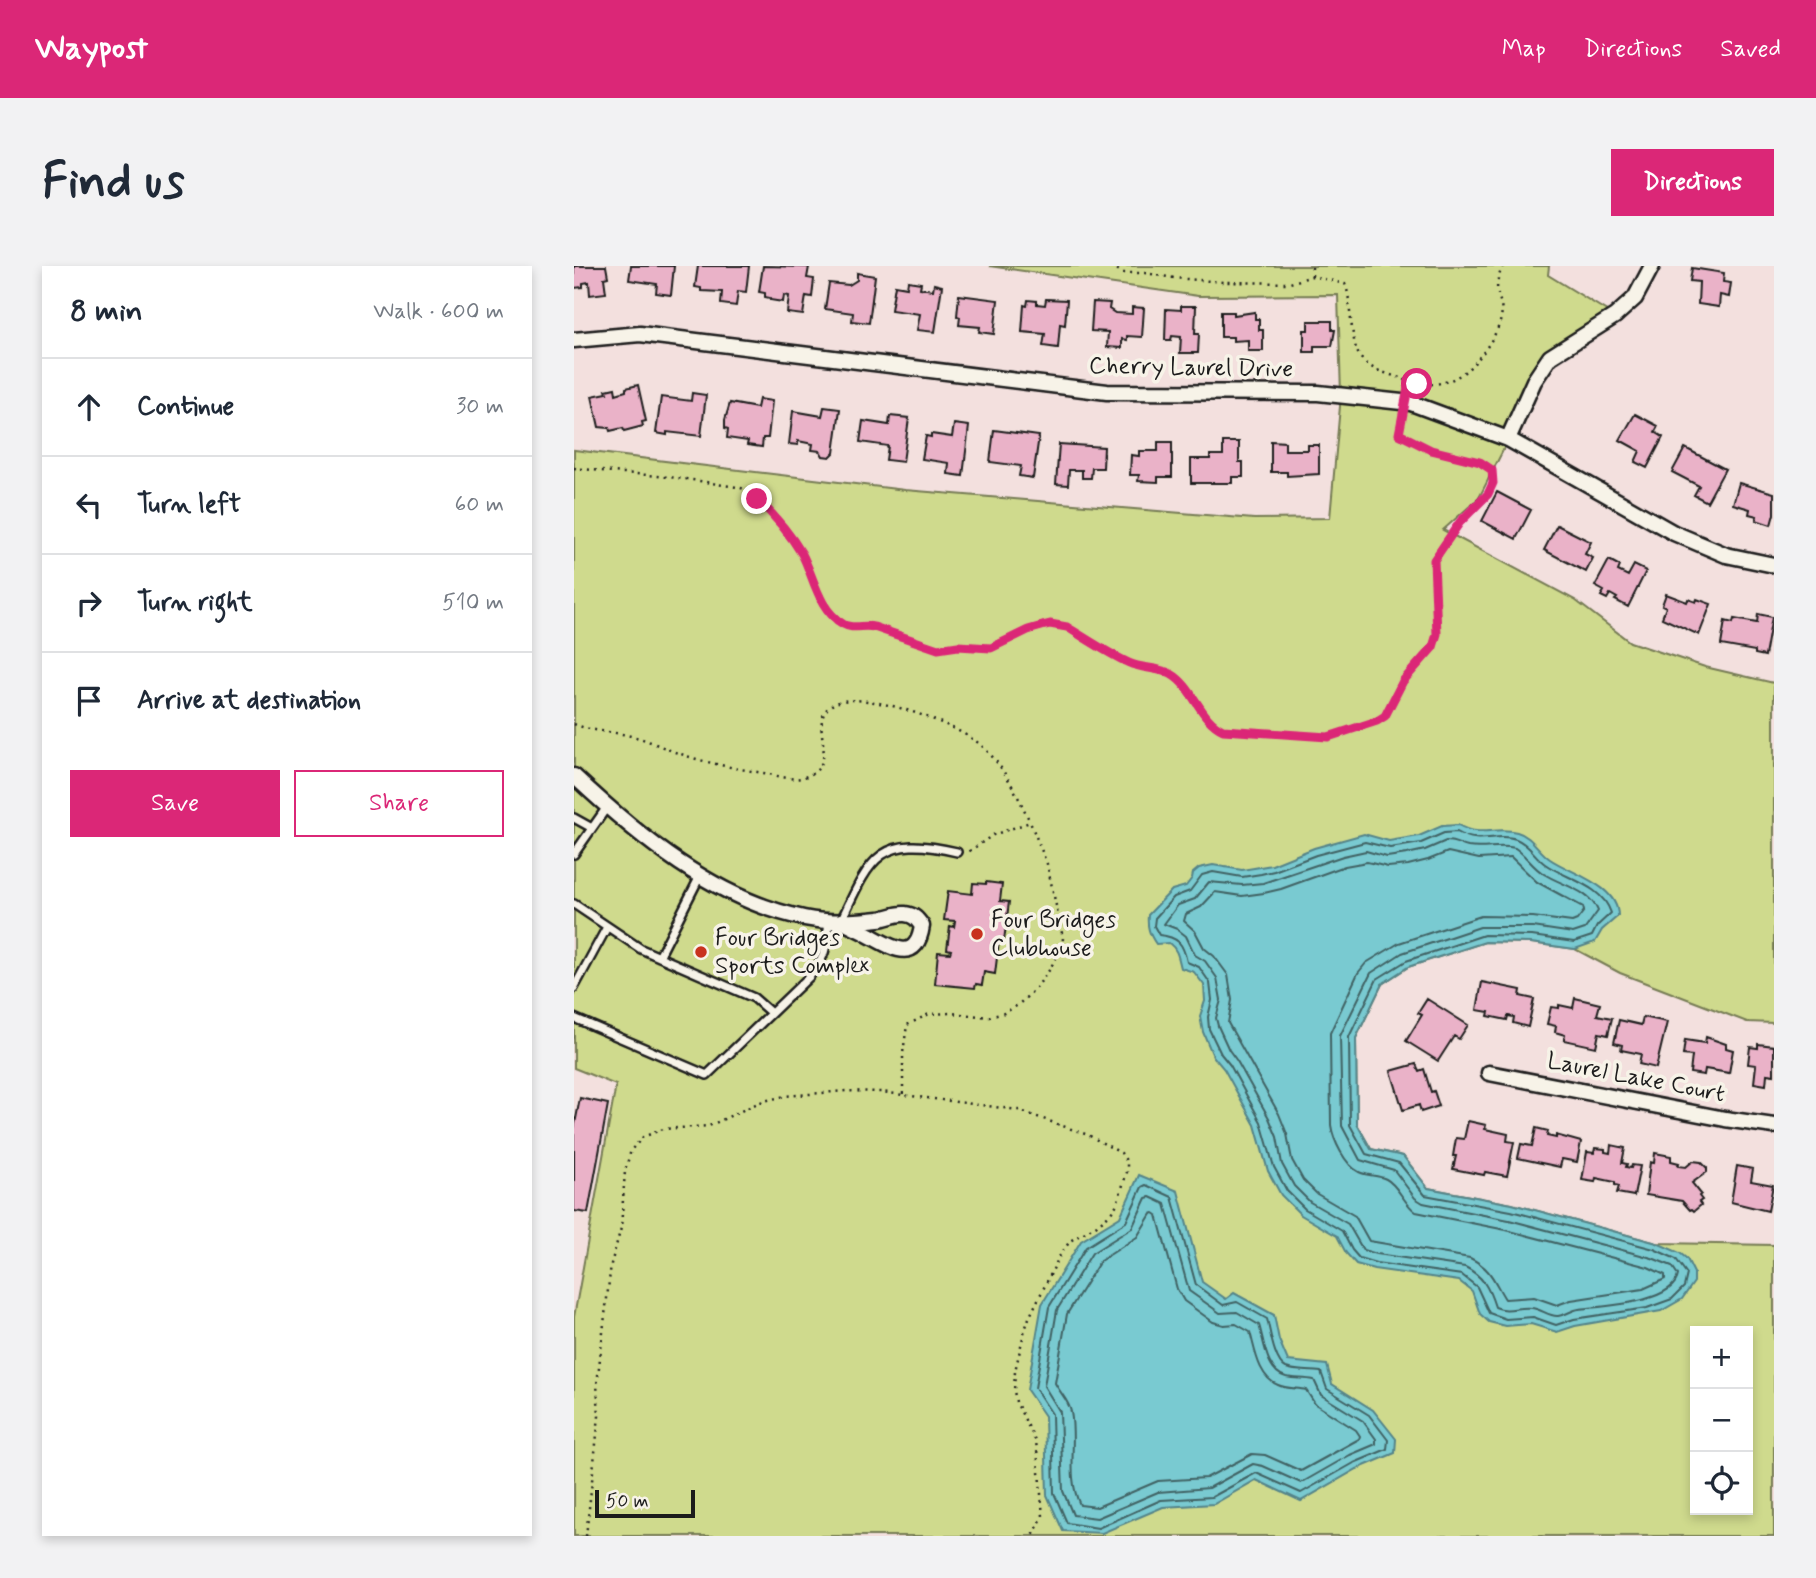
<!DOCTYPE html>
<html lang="en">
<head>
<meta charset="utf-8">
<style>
  :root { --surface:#fff; --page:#f2f2f3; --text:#1f2937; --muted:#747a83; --line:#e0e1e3; --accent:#db2777 }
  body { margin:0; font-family:Mynerve,sans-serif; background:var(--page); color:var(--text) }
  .controls { position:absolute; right:21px; bottom:21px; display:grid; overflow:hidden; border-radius:0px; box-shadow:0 4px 10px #0003 }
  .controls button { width:63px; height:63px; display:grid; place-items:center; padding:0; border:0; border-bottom:2px solid var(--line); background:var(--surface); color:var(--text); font:35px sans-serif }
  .scale { position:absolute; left:21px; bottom:18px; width:100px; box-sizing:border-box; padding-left:7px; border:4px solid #1c1c1c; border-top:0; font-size:19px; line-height:24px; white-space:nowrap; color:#1c1c1c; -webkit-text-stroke:5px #f7f3e8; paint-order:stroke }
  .stop { position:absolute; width:21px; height:21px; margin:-16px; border:5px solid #db2777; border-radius:50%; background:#fff }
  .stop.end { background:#db2777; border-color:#fff; box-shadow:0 2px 7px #0008 }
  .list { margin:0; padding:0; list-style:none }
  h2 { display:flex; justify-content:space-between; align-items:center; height:91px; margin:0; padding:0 28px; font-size:30px }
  h2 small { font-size:23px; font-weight:400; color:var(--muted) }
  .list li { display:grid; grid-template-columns:46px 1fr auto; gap:21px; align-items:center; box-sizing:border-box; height:98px; padding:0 28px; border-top:2px solid var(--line) }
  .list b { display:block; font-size:26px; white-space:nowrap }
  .list em { font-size:23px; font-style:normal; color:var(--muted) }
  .actions { display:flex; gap:14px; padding:21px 28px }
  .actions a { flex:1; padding:16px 0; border:2px solid var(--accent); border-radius:0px; text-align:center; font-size:24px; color:var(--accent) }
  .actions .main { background:var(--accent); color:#fff }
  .icon { flex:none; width:38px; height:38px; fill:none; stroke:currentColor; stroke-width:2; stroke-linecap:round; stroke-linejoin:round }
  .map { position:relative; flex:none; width:1200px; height:1270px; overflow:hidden; border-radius:0px }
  header { display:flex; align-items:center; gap:42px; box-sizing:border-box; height:98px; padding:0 35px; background:var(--accent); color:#fff }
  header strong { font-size:33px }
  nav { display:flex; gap:38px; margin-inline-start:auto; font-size:24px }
  .intro { display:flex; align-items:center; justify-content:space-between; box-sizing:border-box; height:168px; padding:0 42px }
  h1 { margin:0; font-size:49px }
  .button { padding:18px 32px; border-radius:0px; background:var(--accent); color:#fff; font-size:24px; font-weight:700 }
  main { display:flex; gap:42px; padding:0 42px }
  aside { flex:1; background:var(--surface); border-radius:0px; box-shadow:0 4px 10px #0003 }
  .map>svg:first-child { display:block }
</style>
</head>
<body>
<header>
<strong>Waypost</strong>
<nav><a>Map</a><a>Directions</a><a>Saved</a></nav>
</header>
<div class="intro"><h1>Find us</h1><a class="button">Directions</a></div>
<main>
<aside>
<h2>8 min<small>Walk · 600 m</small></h2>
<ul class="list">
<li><svg class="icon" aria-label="ahead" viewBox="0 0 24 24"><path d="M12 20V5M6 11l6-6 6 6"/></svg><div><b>Continue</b></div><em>30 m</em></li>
<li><svg class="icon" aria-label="left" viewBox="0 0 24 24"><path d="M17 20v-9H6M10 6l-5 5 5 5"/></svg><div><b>Turn left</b></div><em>60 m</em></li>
<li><svg class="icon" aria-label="right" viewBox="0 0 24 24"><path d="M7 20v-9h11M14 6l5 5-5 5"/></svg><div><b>Turn right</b></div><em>510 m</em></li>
<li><svg class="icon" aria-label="arrive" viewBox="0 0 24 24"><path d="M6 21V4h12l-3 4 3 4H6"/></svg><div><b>Arrive at destination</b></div></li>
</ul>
<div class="actions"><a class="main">Save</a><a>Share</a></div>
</aside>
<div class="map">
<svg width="1200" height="1270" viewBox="0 0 1200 1270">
  <rect width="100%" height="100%" fill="#f3e0de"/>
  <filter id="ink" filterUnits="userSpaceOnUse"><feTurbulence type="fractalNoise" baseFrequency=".0143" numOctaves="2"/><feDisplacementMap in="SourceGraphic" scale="14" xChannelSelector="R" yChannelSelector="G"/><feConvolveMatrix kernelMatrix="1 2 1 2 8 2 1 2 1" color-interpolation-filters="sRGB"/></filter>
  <g filter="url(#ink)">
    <path fill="#cfda8d" stroke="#767b54" stroke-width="2" fill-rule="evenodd" d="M415,0H975L974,9L1041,50L976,91L905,232L869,264L1001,334L1056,376L1131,401L1200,417V757L1173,756L1046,707L1001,683L957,677L911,676L834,701L808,718L782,772L783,858L797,883L829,890L854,922L938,938L1083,977L1200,979V1270H0V1051L42,819L0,802V184L331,224L680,253L756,252L767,129L764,29L624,30ZM1121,1065H1174V1244H1121Z"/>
    <path fill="#79cad1" stroke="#548489" stroke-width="2" d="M884,559C907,572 921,560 943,566C958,570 964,585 976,593C996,607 1044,619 1044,650L1028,664L1021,676L1001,683L957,677L911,676L834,701L808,718L782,772L783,858L797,883L829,890L854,922L938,938L1083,977L1106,987L1113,993L1120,1007V1016L1108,1033L1087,1045L1001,1060L983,1066L957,1058L931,1060L915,1056L906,1048L898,1025L885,1015L800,1003L782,998L772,987L763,970L727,949L707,929L694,905L681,859L650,803L639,790L629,766L626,750L631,735L630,719L620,706L607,702C604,691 604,684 595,677L582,678C575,668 573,661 574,649L598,624L612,620L618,612L619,607L625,602L639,599L668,604L698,599L740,582L790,568L815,575L845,570L868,560Z
      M565,909L604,925L628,1016L652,1033L660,1027L700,1049L705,1074L714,1095L753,1099L758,1118L799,1144L822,1173L821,1187L783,1203L727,1235L682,1214L640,1238L589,1241L528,1267L489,1265L473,1229L471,1150L453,1124L468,1038L507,975L546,951Z"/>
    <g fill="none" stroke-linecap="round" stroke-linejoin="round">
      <path stroke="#416264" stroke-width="2" d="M883,566C907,580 922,566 942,573C955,578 961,591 971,598C992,613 1028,619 1037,647L1023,660L1018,670L1000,676L958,670L910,669L832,695L803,713L775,771L776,859L792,888L825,897L851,929L937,945L1080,983L1102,993L1113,1008L1110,1021L1098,1033L1073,1042L1000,1053L982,1059L959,1051L932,1053L915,1047L903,1021L888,1009L802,997L785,992L778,984L768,965L731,943L713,925L700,901L687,856L656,799L647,788L635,763L634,751L638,734L636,717L625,701L613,696C609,677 604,671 585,669L580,660L581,652L600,631L616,625L628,609L639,606L668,611L687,608L700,605L742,589L791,576L816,582L847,577L870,567Z
        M872,575C881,575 886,579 894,581C910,584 926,578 941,582C952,589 958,601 970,608C987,619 1016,624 1024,645L1011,663L999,667L959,661H906L828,687L797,707L766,770L768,860L786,894L820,904L841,932L849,937L935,954L1078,992L1098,1000L1104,1009C1100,1037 1029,1040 1005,1043C998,1044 992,1049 984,1050C976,1051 967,1043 958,1042C944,1040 935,1047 921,1041C915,1022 909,1010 891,1001L803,988L789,984L774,958L736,936L720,920L708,898L703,871L695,852L663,795L655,784L644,760L642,752L647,734L643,712L631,695L621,689L612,670L603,663L590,658L604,639L621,633L635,616L668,619L689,617L769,590L792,585L813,591L833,588L851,584Z
        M874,586L905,593L937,591L963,616L1009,641L1010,645L1003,654L998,656L959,651L907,650L825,677L792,697L784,707L756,767L757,859C759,874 771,899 785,906C793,910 804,909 812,913C824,919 830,938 842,946L932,964L1074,1001L1091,1009V1013L1069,1023L997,1034L983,1039L960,1031L931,1033C919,1014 918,1003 896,992L795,975L781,950L743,928L729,914L718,894L713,868L705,848L654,757L658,734L654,709L640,690L630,682L621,665L610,655L612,648L627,641L641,626L668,630L690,627L707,623L771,600L793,596L814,601L834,599L854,594Z
        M572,919L598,931L622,1019L649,1039L663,1036L693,1053C696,1064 700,1096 712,1102C722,1106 737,1104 747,1106L753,1123L795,1149L814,1174L813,1183L780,1197L727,1227L682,1207L638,1231L587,1234L524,1262L493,1257L480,1227L478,1148L461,1122L475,1041L512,981L552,956L568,921Z
        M576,931L591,938L615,1025L646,1047L663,1046L685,1059C690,1074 692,1106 712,1111C721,1113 731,1112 740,1114L747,1129L789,1155L802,1173V1178L776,1189L727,1217L689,1200L679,1198L635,1222L584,1226L523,1252L499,1249L489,1225L486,1146L470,1120L483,1044L518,987L558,962L572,932Z
        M580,947L583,949L603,1023L610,1035L639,1056L650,1059L662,1058L676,1066C681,1083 684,1111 704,1119C712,1123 723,1122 732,1124L741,1138L782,1164L786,1170L785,1173L727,1205L691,1189L678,1188L632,1212L584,1215L523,1241L506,1239C492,1210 503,1177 497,1146C495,1135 486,1127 481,1117L493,1048L526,995L563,971L577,948Z"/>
    </g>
    <path fill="#eab2c8" stroke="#1c1c1c" stroke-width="2" d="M0,0H32L34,11L30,12L32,27L16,29L15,16L9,17V21L0,22Z
      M57,0H100L97,29L82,27L83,18L55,14Z
      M124,0H175L172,26L164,25L162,40L147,38L148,26L127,25V22L121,21Z
      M189,0L235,1L233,12L240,13L238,31L232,30L229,49L213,47L215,30L210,29L209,36L196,34V32L191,31V27L185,26Z
      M1118,2L1150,7L1149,16L1157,17L1155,31L1146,29L1145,41L1124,38L1125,16L1116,15Z
      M283,7L301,10L295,57L278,55L279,47L251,43L255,17L275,19L283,14Z
      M334,15L347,17L346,22L359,24L360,18L368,20L361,66L343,64L346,48L317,44L321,19L333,21Z
      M385,29L424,34L420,68L405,66L406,61L385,59L386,51L383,50Z
      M472,33L493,34L491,59L486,58L484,82L469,80L471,68L448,66L450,39L453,40L454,34L463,35V38L471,39Z
      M519,36L536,37L535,43L541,47L558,48V41L570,42L568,71L553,70V74L548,73V82L533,81L534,66L517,65Z
      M607,40H622L621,68H625L624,87H606L607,71L598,70L597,74H591L592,43L607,44Z
      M647,46H660V49L681,46V53H685V64H689V85H674V74L659,75V71H647Z
      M734,55H758V64H761L758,80H740V86H730V64H734Z
      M64,119L72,155L68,156L69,160L50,165L49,162L36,165L35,162L25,161L18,130L33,127L32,124L41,122L42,128L52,125V122Z
      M118,127L132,129L127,170L93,166V169L82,167L87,131L117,135Z
      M185,133L198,135L194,172H189L188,181L173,179L174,175L153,172L154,163L151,162V154L156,137L183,142Z
      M250,141L266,143L260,187L256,191L249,190L246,185L238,184L239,178L224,175V179L215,178L219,145L248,150Z
      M1061,148L1084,160L1081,166L1089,171L1073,202L1061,196L1066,185L1046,174Z
      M316,150L335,152L329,196L312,194L314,180L286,176L289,155L315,159Z
      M380,158L395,160L389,210L374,208L375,197L348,193L352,170L357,171V168L378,171Z
      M420,164L465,170L459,212L445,210L447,200L416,196Z
      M697,175L711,176V184H734V179H745V208L713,210V206H697Z
      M584,176H598V211H584V216L564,215L565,209H556L557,189L565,190V185H584Z
      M649,176H665V196H669V211H658V217H617V193H636V189H649Z
      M485,178L530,181L529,202H518L517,212H508V204H495L494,219L482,218Z
      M1111,182L1151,203L1133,236L1120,229L1125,220L1098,206Z
      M1165,217L1200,227V248L1197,259L1182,254L1183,250L1175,248L1176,243L1159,238Z
      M923,226L957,244L942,273L908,255Z
      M983,259L1017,276L1011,288L1019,292L1012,306L970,284Z
      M1035,294L1046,300L1044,305L1054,310L1060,299L1072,305L1054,341L1041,334L1043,332L1036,328L1033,333L1027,330L1030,325L1021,320Z
      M1092,328L1113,336L1114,333L1122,336L1123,333L1137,338L1125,369L1088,352L1092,341L1088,339Z
      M1184,348L1198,351L1191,390L1181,388V385L1147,379L1151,355L1159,357L1160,353L1183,357Z
      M412,616L428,618L426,635L435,636L430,675H425L421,708L410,706L408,719L402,718L401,722L361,718L364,686L376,687L377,684L373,683L376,660L380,661L381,655L370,654L374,625L398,628L399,617L412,618Z
      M908,716L947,724L946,730L960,733L954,761L939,757L940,751L934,750L933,754L914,750L915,746L903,744Z
      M1001,732L1026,738L1023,749L1038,752L1034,769L1025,767L1022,781L990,774L991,769L981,766L982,760L973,758L977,741L985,742V739L999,742Z
      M853,733L894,759L885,773L880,770L864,795L832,775L848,749L844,747Z
      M1069,751L1093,756L1082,802L1065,798L1067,788L1047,784L1048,779L1040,777L1045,754L1067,759Z
      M1132,771L1152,778V782L1159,784L1155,807L1131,803L1130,809L1116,807L1118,790L1109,789L1111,774L1131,777Z
      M1184,778L1200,780V809L1193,808L1192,819L1180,817L1182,799L1174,798L1176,781L1184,782Z
      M842,798L845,805L850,803L857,826L860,825L865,840L847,846L845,839L829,844L817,805Z
      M6,832L34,838L14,947L0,945V863Z
      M894,855L912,859L911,863L934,868L933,875L940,876L933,910L911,906L910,909L879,903L882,890H879L882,872L890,873Z
      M962,862L974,865L973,870L982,872V869L1007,876L1003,896L988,893L986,901L944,892L947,878L958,880Z
      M1037,879L1051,882L1048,897L1053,898L1052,901L1057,902L1058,899L1066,900L1060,930L1043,927L1045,920L1041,919V916L1022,912L1021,916L1008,914L1013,886L1020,887L1021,882L1031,883V886L1036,887Z
      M1081,887L1097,890V895L1105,897L1104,900L1112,901L1119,895L1127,896L1133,902V906L1118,917L1127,928L1125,930L1128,934L1125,936L1127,939L1120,945L1118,943L1116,944L1108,935L1072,929L1076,896L1080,897Z
      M1163,900L1179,903L1177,915L1199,919L1194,945L1157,936Z"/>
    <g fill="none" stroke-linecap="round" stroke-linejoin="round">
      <g stroke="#1c1c1c" stroke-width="12">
        <path id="service" d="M0,552L18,562
          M0,588L33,541
          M0,638L67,683L180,732L197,747
          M267,655C297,590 306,568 383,586
          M85,691L126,610
          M0,722L33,661
          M0,752L133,809L235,711C253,689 252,682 255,655"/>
      </g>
      <g stroke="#1c1c1c" stroke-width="19">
        <path id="minor" d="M0,74L66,68L533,126L744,127L837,137L934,173L1100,267L1152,289L1200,299
          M934,173L960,115L976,91L1041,50L1061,32L1078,0
          M0,510C64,570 141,634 230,652C254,657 281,656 305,653C314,652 322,647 331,648C340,649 343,653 348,660C342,700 316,680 293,668C285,663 276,660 267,655
          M915,807L1151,853L1200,860"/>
      </g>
      <path stroke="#1c1c1c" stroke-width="2.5" stroke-dasharray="2 5" stroke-linecap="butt" d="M537,0L549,7H571L600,12L649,16L716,17L738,10L771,18C775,27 775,37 776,46C782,95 782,99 830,113L835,117L832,125
        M738,10V0
        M836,117C872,123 893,110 913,81C919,72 925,62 927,52C931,31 915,29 929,0
        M0,202C48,208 96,209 143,218C153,220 166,220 174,225C193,237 219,271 229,291C240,314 245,344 270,358C280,364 290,358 300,361L364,383L384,380L417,382L454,364L476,358L493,361C513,373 533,387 555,397C568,403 584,401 597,408C620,421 625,453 649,464L754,470L781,463L811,450L829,415L859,381L863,368L860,294L886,256L914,228L920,217L918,203L906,196L857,184L825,168L828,149
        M0,458C18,466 38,465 57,470C74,473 90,483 107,488C135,498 166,503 195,508C204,510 217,514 227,512C271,500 233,461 255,441C281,418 385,459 408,480C430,500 444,530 456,556
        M329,828V787L333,759L355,748L377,747L415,751L430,747L444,739L462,722L476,703L488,680L489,672L473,598L456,556L419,569L394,586
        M12,1270L25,1150L23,1118L37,998L47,962L51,905L57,884L69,871L89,863L135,860L186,836L211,830L272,825L307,826L444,844L514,869L547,887L553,896V906L543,938L537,947L523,959L496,975L485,991L455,1052L450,1067L441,1105L440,1125L442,1136L462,1176L463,1184L469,1250L459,1270"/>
      <use href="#service" stroke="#f7f3e8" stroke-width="7"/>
      <use href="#minor" stroke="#f7f3e8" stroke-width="14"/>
    </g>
  </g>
  <g fill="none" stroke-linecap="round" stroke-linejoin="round" filter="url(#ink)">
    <path stroke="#db2777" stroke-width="9" d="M183,233C200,249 216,268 228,288C240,311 244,343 269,358C279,364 289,358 300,361L364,383L384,380L417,382L454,364L468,360L476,358L493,361C513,373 533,387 555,397C568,403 584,401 597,408C620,421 625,453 649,464L754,471L803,455L811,450L829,415L859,381L863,368L860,294L886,256L914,228L919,217L918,204L906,196L857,184L825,168L835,117L843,118"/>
  </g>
  <g fill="#c8321e" stroke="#f7f3e8" stroke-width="2.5">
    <circle cx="403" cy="668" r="7"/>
    <circle cx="127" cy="686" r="7"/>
  </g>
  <g text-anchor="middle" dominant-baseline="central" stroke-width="7" stroke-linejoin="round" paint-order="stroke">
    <g font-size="24" fill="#1c1c1c" stroke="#f7f3e8">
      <text transform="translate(617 102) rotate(1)">Cherry Laurel Drive</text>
      <text transform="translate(1062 812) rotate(11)">Laurel Lake Court</text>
    </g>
    <g font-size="24" fill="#1c1c1c" stroke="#f7f3e8" text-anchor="start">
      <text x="417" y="654">Four Bridges<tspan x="417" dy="28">Clubhouse</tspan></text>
      <text x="141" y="672">Four Bridges<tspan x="141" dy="28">Sports Complex</tspan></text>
    </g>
  </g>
</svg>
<div class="controls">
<button>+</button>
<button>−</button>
<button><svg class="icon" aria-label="locate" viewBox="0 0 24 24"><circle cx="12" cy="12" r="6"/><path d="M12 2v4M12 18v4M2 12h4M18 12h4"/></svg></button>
</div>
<div class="scale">50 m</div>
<div class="stop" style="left:843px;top:118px"></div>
<div class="stop end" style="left:183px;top:233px"></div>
</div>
</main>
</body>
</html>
